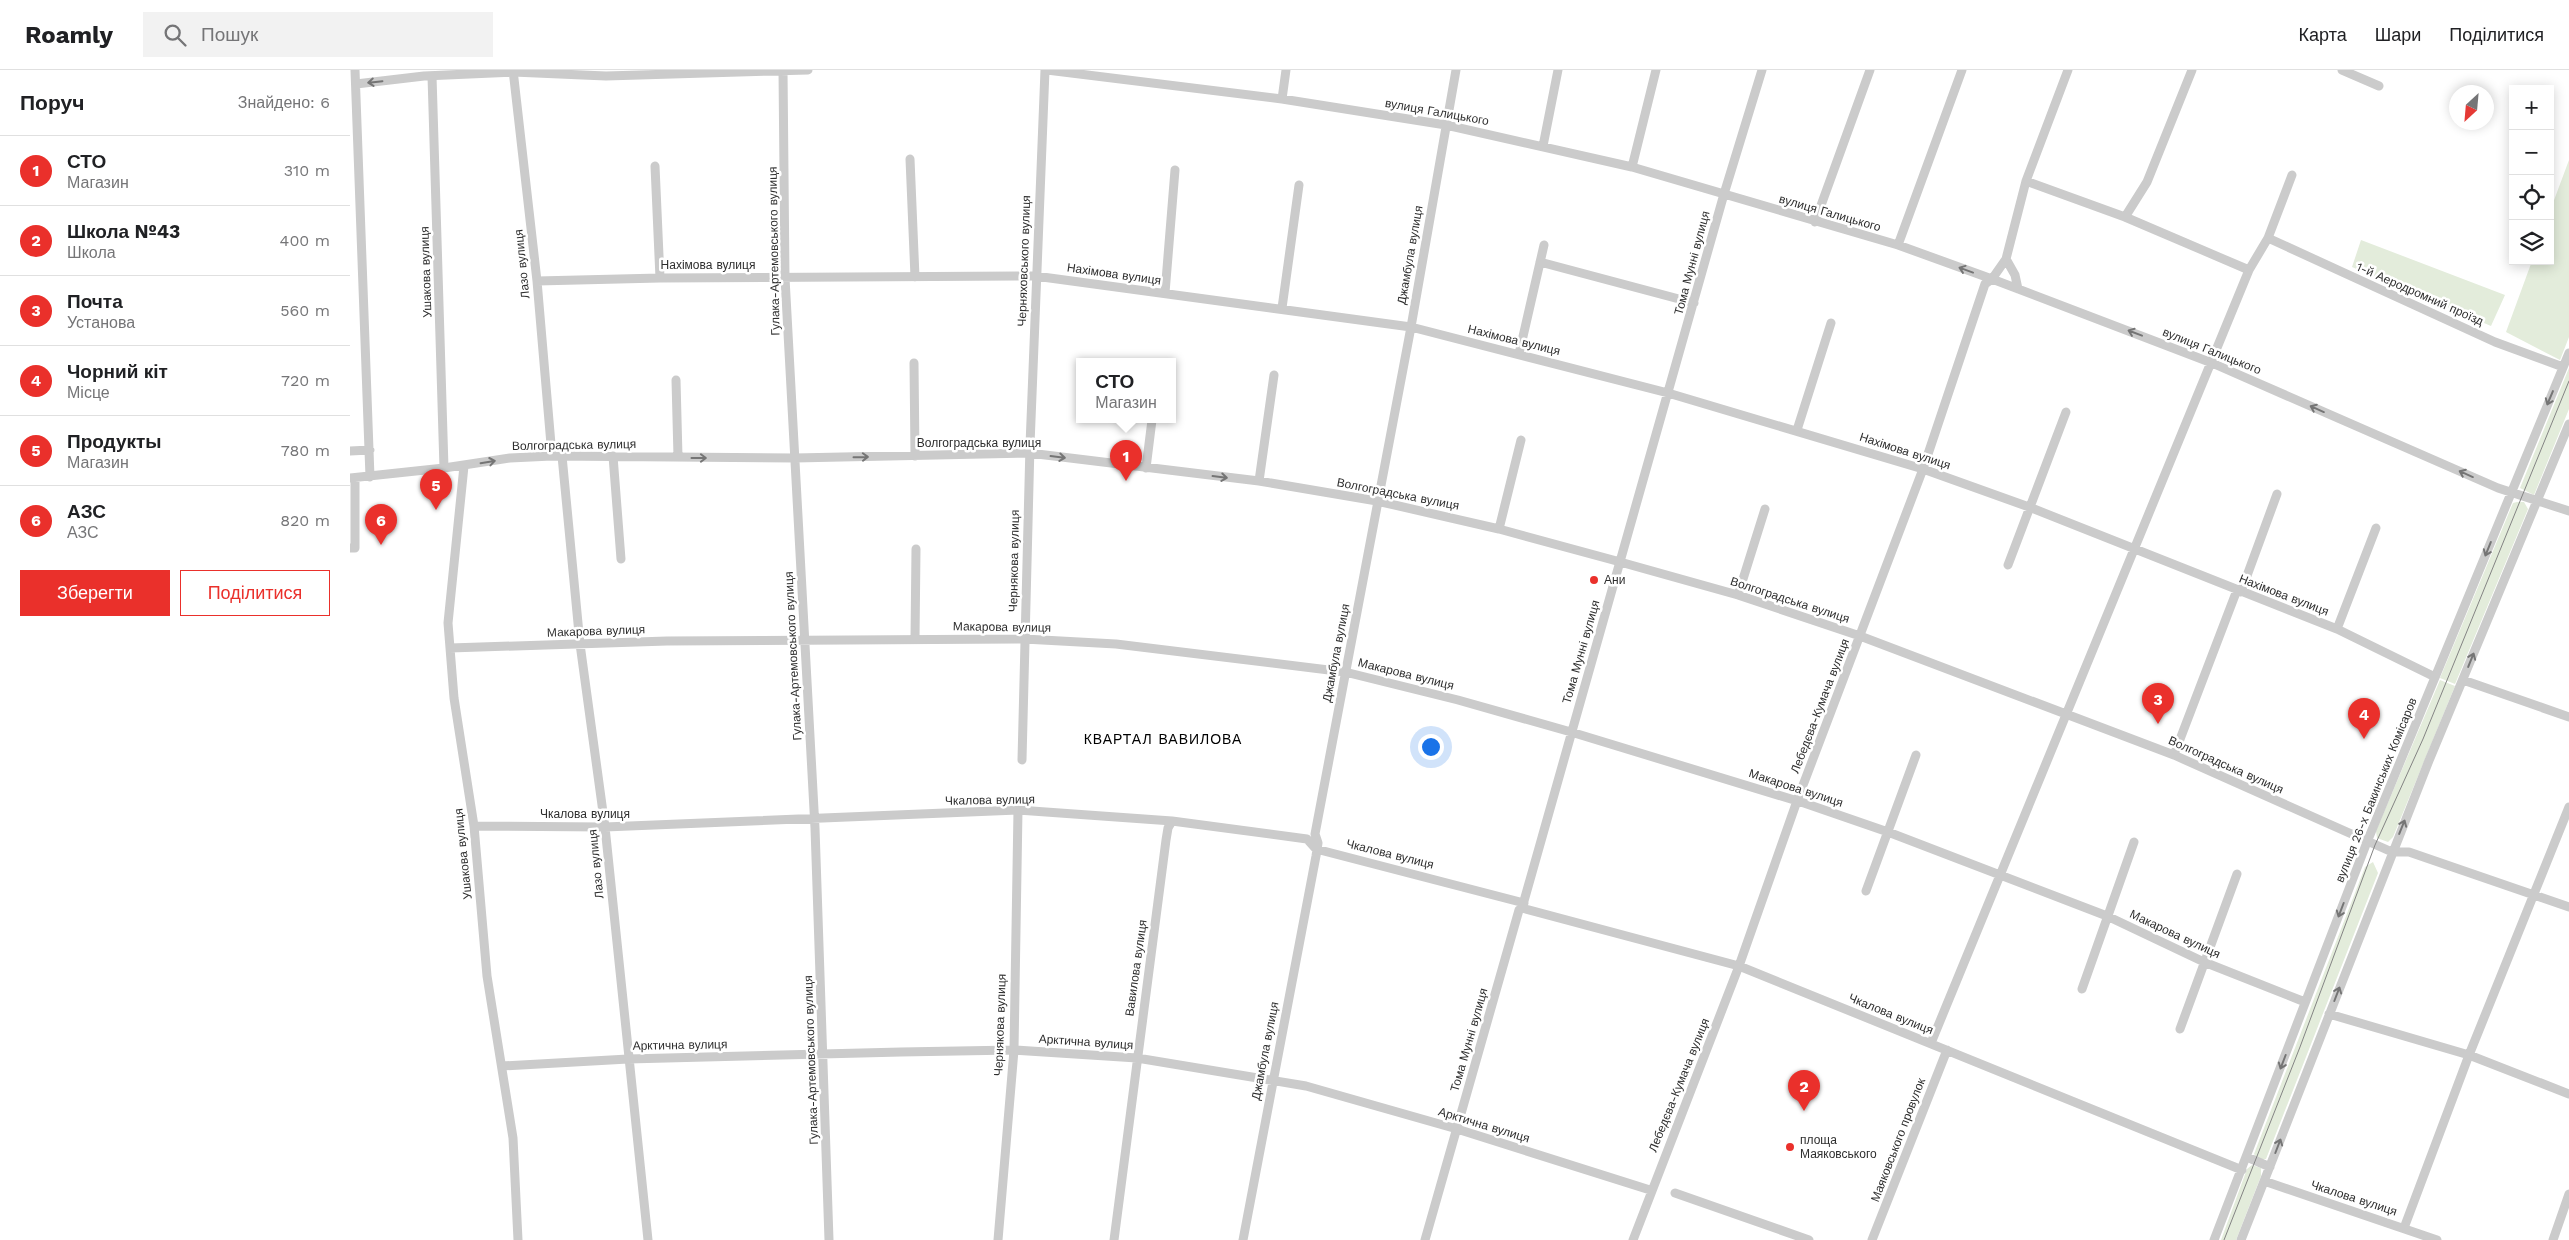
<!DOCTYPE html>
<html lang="uk">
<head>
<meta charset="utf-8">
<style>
  :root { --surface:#fff; --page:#f2f2f2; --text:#202124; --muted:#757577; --line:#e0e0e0; --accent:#ea302b }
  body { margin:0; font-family:"Work Sans",sans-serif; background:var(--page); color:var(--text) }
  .controls { position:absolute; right:15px; top:15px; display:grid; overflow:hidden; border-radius:0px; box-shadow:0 2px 12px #0003 }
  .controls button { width:45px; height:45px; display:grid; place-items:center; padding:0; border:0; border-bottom:1px solid var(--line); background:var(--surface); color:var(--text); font:25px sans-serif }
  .compass { position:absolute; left:2099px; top:15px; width:45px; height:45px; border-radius:50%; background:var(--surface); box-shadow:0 2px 12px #0003; rotate:206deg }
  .you { position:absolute; left:1080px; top:676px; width:18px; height:18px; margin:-12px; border:4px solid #fff; border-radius:50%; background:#1a73e8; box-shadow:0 0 0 8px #1a73e833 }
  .badge { display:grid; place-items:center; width:32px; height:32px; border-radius:50%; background:var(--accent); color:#fff; font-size:16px; font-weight:700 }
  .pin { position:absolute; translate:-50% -41px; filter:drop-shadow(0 1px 2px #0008) }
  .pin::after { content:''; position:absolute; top:26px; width:18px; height:15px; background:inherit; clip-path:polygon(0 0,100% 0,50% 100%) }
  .popup { position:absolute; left:726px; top:288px; width:100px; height:65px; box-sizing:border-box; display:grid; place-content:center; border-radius:0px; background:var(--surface); filter:drop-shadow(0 1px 4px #0005); font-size:16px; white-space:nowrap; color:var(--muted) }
  .popup b { font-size:19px; color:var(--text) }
  .popup::after { content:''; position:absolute; left:50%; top:100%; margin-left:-10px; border:10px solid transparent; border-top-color:var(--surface) }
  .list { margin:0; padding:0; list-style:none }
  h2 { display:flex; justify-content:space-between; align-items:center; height:65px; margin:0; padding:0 20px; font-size:21px }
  h2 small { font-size:16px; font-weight:400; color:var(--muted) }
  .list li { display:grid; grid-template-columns:32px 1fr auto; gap:15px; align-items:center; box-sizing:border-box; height:70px; padding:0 20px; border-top:1px solid var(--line) }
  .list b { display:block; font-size:19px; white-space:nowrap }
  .list p { margin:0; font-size:16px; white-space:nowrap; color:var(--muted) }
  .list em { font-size:16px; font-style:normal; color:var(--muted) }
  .actions { display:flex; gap:10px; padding:15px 20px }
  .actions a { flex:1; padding:11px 0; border:1px solid var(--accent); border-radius:0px; text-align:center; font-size:18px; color:var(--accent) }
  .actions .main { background:var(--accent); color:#fff }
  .icon { flex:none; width:28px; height:28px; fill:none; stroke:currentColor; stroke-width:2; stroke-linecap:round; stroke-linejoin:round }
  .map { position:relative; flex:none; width:2219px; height:1170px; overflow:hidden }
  header { display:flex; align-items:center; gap:30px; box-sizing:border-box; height:70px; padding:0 25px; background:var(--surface); border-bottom:1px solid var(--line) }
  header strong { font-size:24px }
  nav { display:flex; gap:28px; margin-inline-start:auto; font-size:18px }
  .search { width:350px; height:45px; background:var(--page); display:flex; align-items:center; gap:12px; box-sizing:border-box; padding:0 18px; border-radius:0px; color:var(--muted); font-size:19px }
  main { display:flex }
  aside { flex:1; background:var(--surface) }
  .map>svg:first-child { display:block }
</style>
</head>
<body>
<header>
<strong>Roamly</strong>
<div class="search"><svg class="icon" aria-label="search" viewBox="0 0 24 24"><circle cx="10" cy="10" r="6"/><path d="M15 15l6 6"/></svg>Пошук</div>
<nav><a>Карта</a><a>Шари</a><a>Поділитися</a></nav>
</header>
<main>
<aside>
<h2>Поруч<small>Знайдено: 6</small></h2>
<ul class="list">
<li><span class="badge">1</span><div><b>СТО</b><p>Магазин</p></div><em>310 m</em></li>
<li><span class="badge">2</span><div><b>Школа №43</b><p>Школа</p></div><em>400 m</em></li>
<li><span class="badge">3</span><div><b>Почта</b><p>Установа</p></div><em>560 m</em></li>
<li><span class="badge">4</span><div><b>Чорний кіт</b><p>Місце</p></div><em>720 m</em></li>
<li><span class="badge">5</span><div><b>Продукты</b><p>Магазин</p></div><em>780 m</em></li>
<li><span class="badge">6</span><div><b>АЗС</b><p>АЗС</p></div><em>820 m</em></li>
</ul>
<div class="actions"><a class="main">Зберегти</a><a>Поділитися</a></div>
</aside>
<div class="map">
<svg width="2219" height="1170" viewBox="0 0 2219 1170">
  <rect width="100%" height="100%" fill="#fff"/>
  <path fill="#e3ecdb" d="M2219,90V267L2210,290L2156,262L2182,191H2200V141Z
    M2011,170L2155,225L2141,256L2002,197Z
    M2219,298V339L2184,425L2170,418Z
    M2167,432H2174L2178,439L2105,614L2090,608L2163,433Z
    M2090,610L2105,616L2043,767L2038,772L2027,768L2026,761Z
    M2023,792L2028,803L1916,1089H1908L1904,1084L2015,797Z
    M1902,1095L1911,1098V1106L1886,1170H1871L1897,1099Z"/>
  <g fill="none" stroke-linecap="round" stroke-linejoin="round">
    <path stroke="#cbcbcb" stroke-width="9" d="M5,0L20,407
      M163,0L187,211L202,386
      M433,0L435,208L465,758L479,1170
      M697,0L932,29L1096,55L1282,97L1548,175L1642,209L1862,293L2148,418L2219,441
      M1842,0L1797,112L1775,147L1899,200
      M1992,0L2029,16
      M82,6L94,398
      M6,14L74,6L163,2L256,6L458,0
      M932,29L936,0
      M1193,76L1208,0
      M560,89L565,207
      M305,96L310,208
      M1282,97L1306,0
      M1676,111L1775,147
      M1465,152L1520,0
      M1918,168L2145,272L2213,297
      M1548,175L1612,0
      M1656,189L1665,205L1668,219
      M1190,192L1344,233
      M187,211L310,208L685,206L1061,257L1318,323L1573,399L1679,437L1987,559L2085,607
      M815,223L825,100
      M932,238L949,115
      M1169,284L1194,175
      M564,293L565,386
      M326,310L328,387
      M1447,360L1481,253
      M0,381L20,380
      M212,386L230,574L255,757L298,1170
      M263,386L271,489
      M114,396L98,553L104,628L124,756L137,906L163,1068L168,1170
      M796,398L802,350
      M0,408L94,398L160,388L202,386L445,388L679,383L909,411L1027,431L1149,459L1263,490L1388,525L1510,566L1824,685L2042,782H2059L2219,837
      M909,411L924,305
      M1149,459L1171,370
      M0,478H5V408
      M1658,495L1716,342
      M1891,522L1927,424
      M1388,525L1415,439
      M1987,559L2026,458
      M565,569L566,479
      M100,578L317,571L674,569L766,574L995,602L1108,630L1221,662L1454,733L1538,762L1757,846L1854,892L1955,932
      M2113,610L2219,647
      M1824,685L1887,520
      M672,690L680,375L695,0
      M124,756L255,757L668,740L822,751L957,769L966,779L1174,833
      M1516,821L1566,685
      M1172,838L1389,896L1892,1100
      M1732,919L1784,772
      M1979,944L2119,985L2219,1024
      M1830,959L1887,804
      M1581,973L1899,200L1918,168L1942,105
      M152,996L278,989L551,982L664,980L787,988L956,1016L1107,1059L1300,1120
      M1897,1087L1920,1097
      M1914,1111L2087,1170
      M1325,1123L1459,1170
      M2054,1158L2119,985L2219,737
      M648,1170L664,980L668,740
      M764,1170L816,770L818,758L822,751
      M893,1170L966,786L968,773L965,764L1061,257L1106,0
      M1075,1170L1169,840L1172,838L1374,124L1412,0
      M1283,1170L1389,896L1447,731L1573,399L1635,214L1642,209L1656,189L1676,111L1718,0
      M1522,1170L1597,980
      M1864,1170L2017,772L2219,283
      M1891,1170L2078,693L2219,354
      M2203,1170L2219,1124"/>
    <path stroke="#838383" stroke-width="1" d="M1874,1170L1950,977L2025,775L2073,669L2219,311"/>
  </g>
  <defs><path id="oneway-shaft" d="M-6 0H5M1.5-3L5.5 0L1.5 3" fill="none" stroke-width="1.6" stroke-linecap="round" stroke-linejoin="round" transform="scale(1.25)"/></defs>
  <g stroke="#757575">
    <use href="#oneway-shaft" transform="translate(25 12) rotate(174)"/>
    <use href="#oneway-shaft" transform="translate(1616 200) rotate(-160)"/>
    <use href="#oneway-shaft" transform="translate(1785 263) rotate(-159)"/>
    <use href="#oneway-shaft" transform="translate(2200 328) rotate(113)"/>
    <use href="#oneway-shaft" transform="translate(1967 339) rotate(-156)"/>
    <use href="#oneway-shaft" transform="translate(511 387) rotate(-1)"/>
    <use href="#oneway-shaft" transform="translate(708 387) rotate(7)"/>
    <use href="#oneway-shaft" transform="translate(349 388)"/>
    <use href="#oneway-shaft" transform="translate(138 392) rotate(-9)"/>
    <use href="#oneway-shaft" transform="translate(2116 404) rotate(-156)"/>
    <use href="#oneway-shaft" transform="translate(870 407) rotate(7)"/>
    <use href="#oneway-shaft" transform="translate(2138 479) rotate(112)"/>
    <use href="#oneway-shaft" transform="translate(2121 590) rotate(-68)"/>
    <use href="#oneway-shaft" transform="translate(2052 757) rotate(-68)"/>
    <use href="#oneway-shaft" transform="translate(1991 840) rotate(111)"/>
    <use href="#oneway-shaft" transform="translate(1987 924) rotate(-69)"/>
    <use href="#oneway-shaft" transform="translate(1933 992) rotate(111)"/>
    <use href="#oneway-shaft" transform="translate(1928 1076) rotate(-69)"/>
  </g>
  <g fill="#ea302b" stroke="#fff" stroke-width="2">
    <circle cx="1244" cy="510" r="5"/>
    <circle cx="1440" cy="1077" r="5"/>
  </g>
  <g text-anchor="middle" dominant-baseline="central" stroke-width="5" stroke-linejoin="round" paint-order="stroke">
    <g font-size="12" fill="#2e2e2e" stroke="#fff">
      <text transform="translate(1087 42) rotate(10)">вулиця Галицького</text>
      <text transform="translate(1480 143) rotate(16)">вулиця Галицького</text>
      <text transform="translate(424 181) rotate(-91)">Гулака-Артемовського вулиця</text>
      <text transform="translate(1060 185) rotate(-80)">Джамбула вулиця</text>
      <text transform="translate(674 191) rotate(-88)">Черняховського вулиця</text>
      <text transform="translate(1342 193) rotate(-75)">Тома Мунні вулиця</text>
      <text transform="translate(172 194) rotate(-96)">Лазо вулиця</text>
      <text x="358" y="195">Нахімова вулиця</text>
      <text transform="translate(76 202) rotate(-92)">Ушакова вулиця</text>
      <text transform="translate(764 204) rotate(8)">Нахімова вулиця</text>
      <text transform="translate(2070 224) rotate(24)">1-й Аеродромний проїзд</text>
      <text transform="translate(1164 270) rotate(14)">Нахімова вулиця</text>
      <text transform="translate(1862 281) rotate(22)">вулиця Галицького</text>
      <text x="629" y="373">Волгоградська вулиця</text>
      <text transform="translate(224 375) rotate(-1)">Волгоградська вулиця</text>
      <text transform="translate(1555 381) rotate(18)">Нахімова вулиця</text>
      <text transform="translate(1048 424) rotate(11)">Волгоградська вулиця</text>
      <text transform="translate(664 491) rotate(-89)">Чернякова вулиця</text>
      <text transform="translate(1934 525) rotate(21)">Нахімова вулиця</text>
      <text transform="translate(1440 530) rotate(18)">Волгоградська вулиця</text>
      <text transform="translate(652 557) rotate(1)">Макарова вулиця</text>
      <text transform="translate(246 561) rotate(-2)">Макарова вулиця</text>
      <text transform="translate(1231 582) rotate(-74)">Тома Мунні вулиця</text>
      <text transform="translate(986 583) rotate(-79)">Джамбула вулиця</text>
      <text transform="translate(443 586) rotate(-93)">Гулака-Артемовського вулиця</text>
      <text transform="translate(1056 604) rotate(14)">Макарова вулиця</text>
      <text transform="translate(1470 636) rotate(-69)">Лебедєва-Кумача вулиця</text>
      <text transform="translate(1876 695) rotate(24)">Волгоградська вулиця</text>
      <text transform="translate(1446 718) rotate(18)">Макарова вулиця</text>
      <text transform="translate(2026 720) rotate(-68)">вулиця 26-х Бакинських Комісаров</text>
      <text transform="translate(640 730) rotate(-1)">Чкалова вулиця</text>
      <text x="235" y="744">Чкалова вулиця</text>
      <text transform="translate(113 784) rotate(-96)">Ушакова вулиця</text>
      <text transform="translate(1040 784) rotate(14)">Чкалова вулиця</text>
      <text transform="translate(246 794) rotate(-96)">Лазо вулиця</text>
      <text transform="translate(1825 864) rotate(25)">Макарова вулиця</text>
      <text transform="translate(786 898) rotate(-82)">Вавилова вулиця</text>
      <text transform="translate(1541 944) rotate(22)">Чкалова вулиця</text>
      <text transform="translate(650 955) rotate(-88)">Чернякова вулиця</text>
      <text transform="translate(1119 970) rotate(-74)">Тома Мунні вулиця</text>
      <text transform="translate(736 972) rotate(4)">Арктична вулиця</text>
      <text transform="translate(330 975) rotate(-1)">Арктична вулиця</text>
      <text transform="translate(915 981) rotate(-79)">Джамбула вулиця</text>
      <text transform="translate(461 990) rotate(-92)">Гулака-Артемовського вулиця</text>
      <text transform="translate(1329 1015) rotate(-68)">Лебедєва-Кумача вулиця</text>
      <text transform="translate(1134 1055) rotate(17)">Арктична вулиця</text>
      <text transform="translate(1548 1070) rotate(-69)">Маяковського провулок</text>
      <text transform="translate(2004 1128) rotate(18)">Чкалова вулиця</text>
    </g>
    <g font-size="12" fill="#2e2e2e" stroke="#fff" text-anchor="start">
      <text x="1254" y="510">Ани</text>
      <text x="1450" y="1070">площа<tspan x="1450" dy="14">Маяковського</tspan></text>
    </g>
    <g font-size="14" letter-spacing="1" fill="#000" stroke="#fff">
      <text x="813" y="669">КВАРТАЛ ВАВИЛОВА</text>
    </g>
  </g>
</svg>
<div class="controls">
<button>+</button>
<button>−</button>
<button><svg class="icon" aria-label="locate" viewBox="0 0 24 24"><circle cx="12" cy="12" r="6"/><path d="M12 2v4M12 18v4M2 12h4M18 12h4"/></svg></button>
<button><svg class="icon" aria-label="layers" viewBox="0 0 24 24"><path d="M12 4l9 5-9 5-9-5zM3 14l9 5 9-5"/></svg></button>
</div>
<svg class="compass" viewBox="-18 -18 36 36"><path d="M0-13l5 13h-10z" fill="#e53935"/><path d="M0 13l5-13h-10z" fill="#757577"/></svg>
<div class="you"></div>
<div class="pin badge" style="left:776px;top:411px">1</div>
<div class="popup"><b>СТО</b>Магазин</div>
<div class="pin badge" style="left:1454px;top:1041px">2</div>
<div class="pin badge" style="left:1808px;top:654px">3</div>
<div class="pin badge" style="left:2014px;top:669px">4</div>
<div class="pin badge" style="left:86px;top:440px">5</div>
<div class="pin badge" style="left:31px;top:475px">6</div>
</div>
</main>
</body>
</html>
